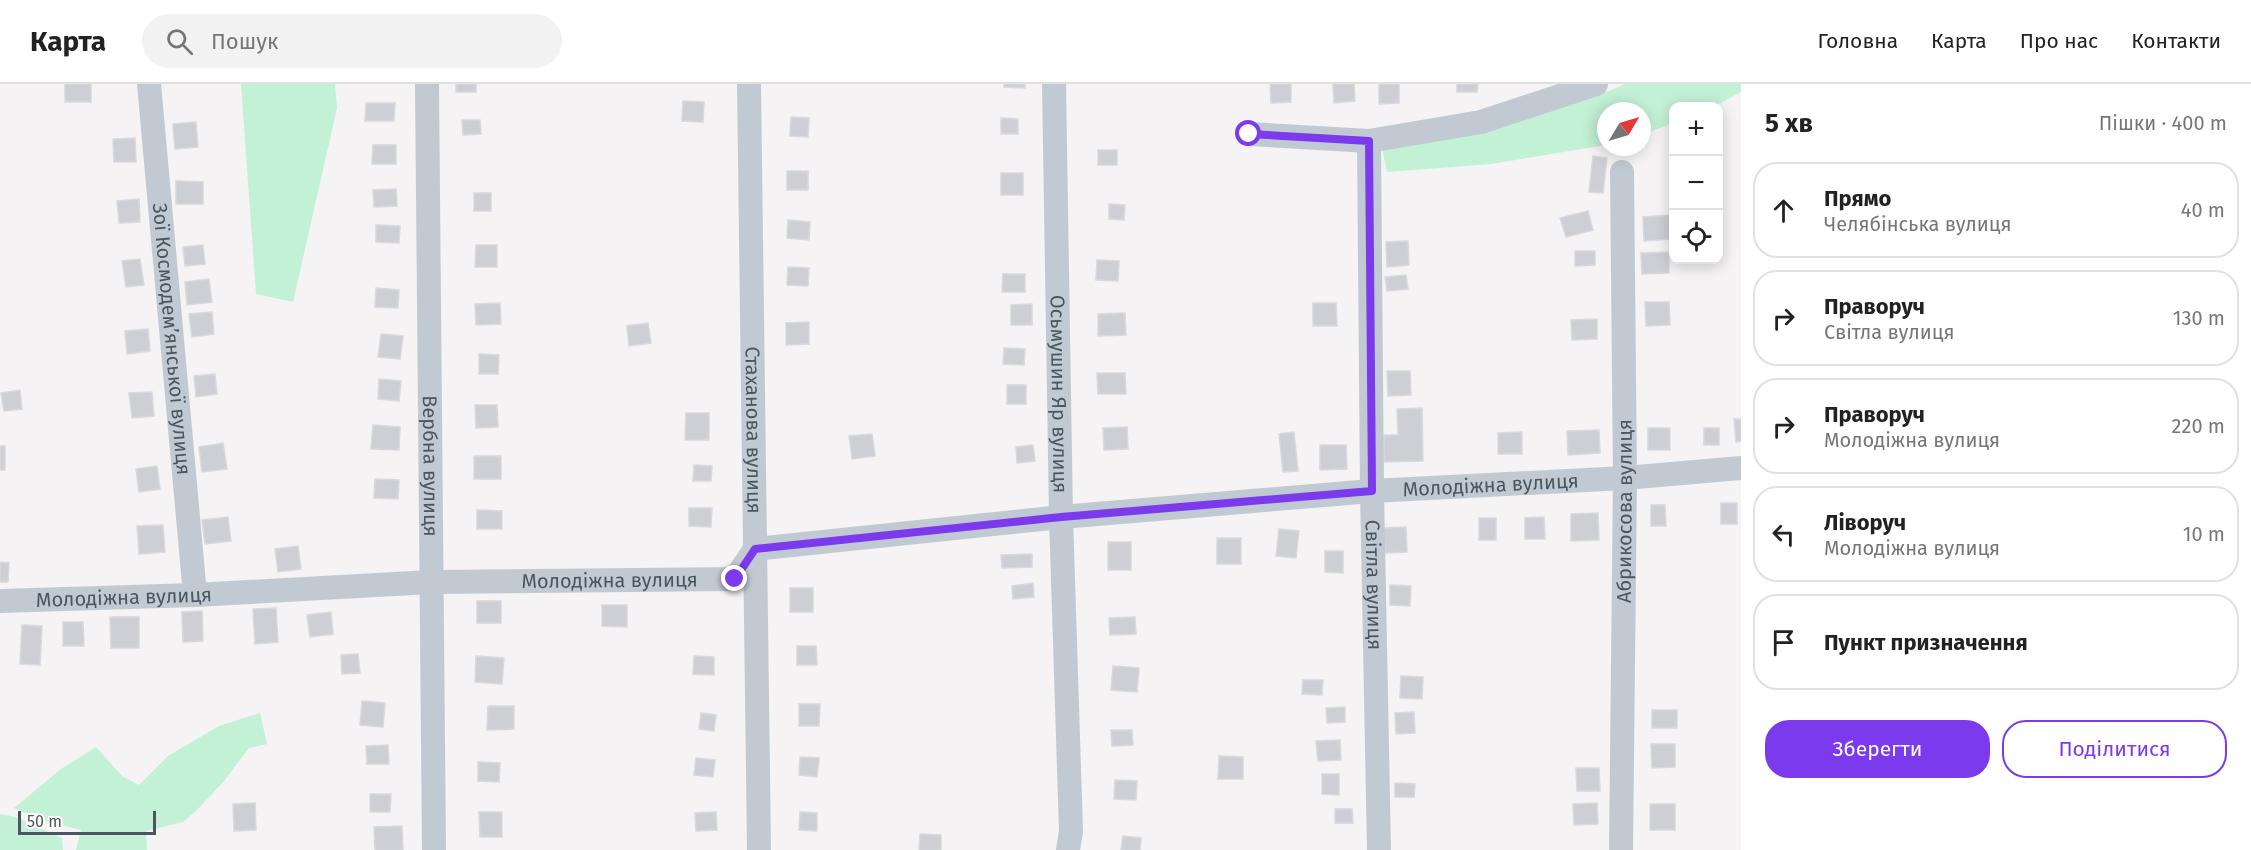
<!DOCTYPE html>
<html lang="uk">
<head>
<meta charset="utf-8">
<style>
  :root { --surface:#fff; --page:#f2f2f2; --text:#222; --muted:#767676; --line:#e0e0e0; --accent:#7c3aed }
  body { margin:0; font-family:"Fira Sans",sans-serif; background:var(--page); color:var(--text) }
  .controls { position:absolute; right:18px; top:18px; display:grid; overflow:hidden; border-radius:12px; box-shadow:0 3px 15px #0003 }
  .controls button { width:54px; height:54px; display:grid; place-items:center; padding:0; border:0; border-bottom:2px solid var(--line); background:var(--surface); color:var(--text); font:30px sans-serif }
  .compass { position:absolute; left:1597px; top:18px; width:54px; height:54px; border-radius:50%; background:var(--surface); box-shadow:0 3px 15px #0003; rotate:52deg }
  .scale { position:absolute; left:18px; bottom:15px; width:138px; box-sizing:border-box; padding-left:6px; border:3px solid #4a5661; border-top:0; font-size:16px; line-height:21px; white-space:nowrap; color:#4a5661; -webkit-text-stroke:4px #fff; paint-order:stroke }
  .stop { position:absolute; width:18px; height:18px; margin:-14px; border:4px solid #7c3aed; border-radius:50%; background:#fff }
  .stop.end { background:#7c3aed; border-color:#fff; box-shadow:0 2px 6px #0008 }
  .list { margin:0; padding:0; list-style:none }
  h2 { display:flex; justify-content:space-between; align-items:center; height:78px; margin:0; padding:0 24px; font-size:26px }
  h2 small { font-size:20px; font-weight:400; color:var(--muted) }
  .list li { display:grid; grid-template-columns:39px 1fr auto; gap:18px; align-items:center; box-sizing:border-box; height:96px; margin:0 12px 12px; padding:0 12px; border:2px solid var(--line); border-radius:24px }
  .list b { display:block; font-size:22px; white-space:nowrap }
  .list p { margin:0; font-size:20px; white-space:nowrap; color:var(--muted) }
  .list em { font-size:20px; font-style:normal; color:var(--muted) }
  .actions { display:flex; gap:12px; padding:18px 24px }
  .actions a { flex:1; padding:14px 0; border:2px solid var(--accent); border-radius:24px; text-align:center; font-size:21px; color:var(--accent) }
  .actions .main { background:var(--accent); color:#fff }
  .icon { flex:none; width:33px; height:33px; fill:none; stroke:currentColor; stroke-width:2; stroke-linecap:round; stroke-linejoin:round }
  .map { position:relative; flex:none; width:1741px; height:766px; overflow:hidden }
  header { display:flex; align-items:center; gap:36px; box-sizing:border-box; height:84px; padding:0 30px; background:var(--surface); border-bottom:2px solid var(--line) }
  header strong { font-size:28px }
  nav { display:flex; gap:33px; margin-inline-start:auto; font-size:21px }
  .search { width:420px; height:54px; background:var(--page); display:flex; align-items:center; gap:15px; box-sizing:border-box; padding:0 21px; border-radius:33px; color:var(--muted); font-size:22px }
  main { display:flex }
  aside { flex:1; background:var(--surface) }
  .map>svg:first-child { display:block }
</style>
</head>
<body>
<header>
<strong>Карта</strong>
<div class="search"><svg class="icon" aria-label="search" viewBox="0 0 24 24"><circle cx="10" cy="10" r="6"/><path d="M15 15l6 6"/></svg>Пошук</div>
<nav><a>Головна</a><a>Карта</a><a>Про нас</a><a>Контакти</a></nav>
</header>
<main>
<div class="map">
<svg width="1741" height="766" viewBox="0 0 1741 766">
  <rect width="100%" height="100%" fill="#f5f3f3"/>
  <path fill="#c3f1d5" d="M241,0H335L337,24L293,218L256,210Z
    M1626,0H1741V8L1715,22H1674L1673,39L1642,51V27H1606V61L1491,80L1387,88L1382,64L1588,15Z
    M260,629L267,660L249,664L224,697L196,727L183,738L146,747L147,766H76L81,746L39,735L14,724L61,685L96,663L122,692L139,701L168,672L219,642Z
    M0,730L16,733L62,754L63,766H0Z"/>
  <path fill="#cdcfd5" stroke="#d7d9de" stroke-width="1.5" d="M65,0H91V18H65Z
    M456,0H476V8H456Z
    M1004,0H1025V4L1004,3Z
    M1270,0H1291V18L1271,19Z
    M1333,0H1354L1355,17L1334,19Z
    M1379,0H1399V19L1379,20Z
    M1457,0H1478L1477,8H1457Z
    M683,17L704,18L703,38L682,37Z
    M366,19H395L394,37H365Z
    M791,33L809,34L808,53L790,52Z
    M1001,34L1018,35V50H1001Z
    M462,36H480L481,50L463,51Z
    M196,38L198,63L175,65L173,40Z
    M135,54L136,78H114L113,55Z
    M373,61H396V80H372Z
    M1098,66H1117V81H1098Z
    M1593,72L1607,74L1603,109L1589,108Z
    M787,87H808V106H787Z
    M1001,89H1023V111H1001Z
    M176,97L203,98V120H176Z
    M396,105L397,122L374,123L373,106Z
    M474,109H491V127H474Z
    M139,115L140,138L119,139L117,117Z
    M1109,120L1125,121L1124,136L1109,135Z
    M1588,127L1593,146L1566,153L1560,134Z
    M1670,131L1671,155L1644,157L1643,133Z
    M788,136L810,138L809,156L787,154Z
    M376,141L400,142L399,159L376,158Z
    M1408,157L1409,181L1387,183L1386,158Z
    M203,161L205,180L185,182L183,163Z
    M476,161H497V183H475Z
    M1575,167H1595V181L1575,182Z
    M1669,168V189L1642,190L1641,169Z
    M140,175L144,201L126,203L122,177Z
    M1097,176L1119,177L1118,197L1096,196Z
    M788,183L809,184L808,202L787,201Z
    M1003,190H1025V208H1002Z
    M1406,191L1408,205L1387,207L1385,193Z
    M209,195L212,218L187,221L185,198Z
    M376,204L399,206L398,224L375,223Z
    M1645,218H1669L1670,241L1646,242Z
    M500,219L501,240L476,241L475,220Z
    M1313,219H1336L1337,242H1313Z
    M1032,220V241H1011V221Z
    M212,228L214,250L192,253L189,230Z
    M1125,229L1126,251L1098,252V230Z
    M1597,235V255L1572,256L1571,236Z
    M809,238V260L786,261V239Z
    M648,239L651,259L629,262L627,242Z
    M148,245L150,267L127,270L125,247Z
    M381,250L403,252L400,275L378,273Z
    M1004,264L1025,265L1024,281L1003,280Z
    M479,270L499,271L498,290H479Z
    M1387,287H1410L1411,311L1388,312Z
    M1097,289H1125L1126,310H1098Z
    M215,290L217,310L196,313L194,292Z
    M379,295L401,297L399,317L378,315Z
    M1007,301H1026V320H1007Z
    M20,306L22,325L4,327L1,309Z
    M152,308L154,332L132,334L129,309Z
    M475,321H497L498,343L476,344Z
    M1422,324L1423,377L1384,378V351H1398L1397,325Z
    M686,329H709V356H685Z
    M1734,335H1741V357L1736,358Z
    M373,341L400,343L399,366L371,365Z
    M1127,343L1128,365L1104,366L1103,344Z
    M1648,344H1670V366H1648Z
    M1704,344H1719V361H1704Z
    M1599,346L1600,369L1568,371L1567,347Z
    M1294,348L1298,387L1283,388L1279,350Z
    M1522,348V370H1498V349Z
    M872,350L875,372L852,375L849,352Z
    M223,359L227,385L202,388L199,363Z
    M1033,361L1035,377L1017,379L1016,363Z
    M1320,361H1346L1347,385L1320,386Z
    M0,362H5V386H0Z
    M474,372H501V395H474Z
    M694,381L712,382L711,397H693Z
    M157,382L160,405L139,408L136,385Z
    M375,395L399,396L398,415L374,414Z
    M1721,419H1737V440H1721Z
    M1651,421H1665L1666,442H1651Z
    M689,424H712L711,443L689,442Z
    M477,426L502,427V445H477Z
    M1598,429L1599,456L1571,457V430Z
    M228,433L231,457L205,460L202,436Z
    M1544,433L1545,455H1525V434Z
    M1479,434H1496V456H1479Z
    M163,441L165,468L139,470L137,442Z
    M1406,443L1407,468L1385,469L1384,444Z
    M1279,445L1299,447L1296,474L1276,472Z
    M1217,454H1241V480H1217Z
    M1108,458H1131V486H1108Z
    M298,462L301,485L278,488L275,465Z
    M1325,467H1343V489L1325,488Z
    M1032,470V483L1002,484L1001,471Z
    M0,478L9,479L8,498H0Z
    M1033,499L1034,513L1013,515L1012,502Z
    M1390,501L1411,502L1410,522L1390,521Z
    M790,504H813V528H790Z
    M477,517H501V539H477Z
    M602,521H627V543L602,542Z
    M276,524L278,558L255,560L253,525Z
    M202,527L203,557L183,558L182,528Z
    M331,528L333,550L310,553L307,531Z
    M110,533H139V564H111Z
    M1135,533L1136,550L1110,551L1109,534Z
    M63,538H83L84,562H63Z
    M22,541L42,542L40,581L20,580Z
    M797,562H816L817,581H797Z
    M358,570L360,589L342,590L341,571Z
    M476,572L504,574L502,600L475,598Z
    M694,572L714,573V591L693,590Z
    M1113,582L1139,584L1137,608L1111,606Z
    M1401,592L1423,593L1422,615L1400,614Z
    M1303,596H1323L1322,611L1302,610Z
    M362,617L385,619L383,643L360,641Z
    M799,620H820L819,642H799Z
    M488,622H514V645L487,646Z
    M1345,623V638L1327,639L1326,624Z
    M1652,626H1677V644H1652Z
    M1414,628L1415,649L1396,650L1395,629Z
    M701,629L716,631L714,647L699,645Z
    M1111,646H1132L1133,661L1112,662Z
    M1340,656L1341,676L1318,677L1316,657Z
    M1651,660H1675V683L1652,684Z
    M388,661L389,680H367L366,662Z
    M1219,672L1243,673V695H1218Z
    M800,673L819,674L817,693L799,691Z
    M696,674L715,676L713,693L694,691Z
    M478,678L500,679L499,698L478,697Z
    M1576,684H1599L1600,707H1577Z
    M1322,690H1339V711L1322,710Z
    M1115,696L1137,697L1136,716L1114,715Z
    M1395,699L1415,700L1414,713H1395Z
    M370,710H391L390,728H370Z
    M255,719L256,746L234,747L233,720Z
    M1597,719L1598,740L1574,741L1573,720Z
    M1650,720H1675V746H1650Z
    M1335,725H1352L1353,739H1335Z
    M479,728H502V753H480Z
    M716,728L717,746L696,747L695,729Z
    M800,728L817,729V747L799,746Z
    M402,742L403,766H375L374,743Z
    M920,750L941,751V766H919Z
    M1123,752L1141,754L1140,766H1121Z"/>
  <g fill="none" stroke-linecap="round" stroke-linejoin="round">
    <g stroke="#c1cad2" stroke-width="24">
      <path id="s1" d="M149,0L195,511"/>
      <path id="s2" d="M427,0L434,766"/>
      <path id="s3" d="M749,0L759,766"/>
      <path id="s4" d="M1054,0L1061,433L1071,747L1068,766"/>
      <path d="M1249,50L1369,57L1481,38L1596,0"/>
      <path id="s5" d="M1369,57L1372,407L1379,766"/>
      <path id="s6" d="M0,517L195,511L431,498L735,495L755,465L1061,433L1372,407L1625,394L1741,384"/>
      <path id="s7" d="M1621,766L1625,394L1622,88"/>
    </g>
  </g>
  <g fill="none" stroke-linecap="round" stroke-linejoin="round">
    <path stroke="#7c3aed" stroke-width="8" d="M735,495L755,465L1061,433L1372,407L1369,57L1249,50"/>
  </g>
  <g text-anchor="middle" dominant-baseline="central" stroke-width="6" stroke-linejoin="round" paint-order="stroke">
    <g font-size="20" fill="#4a5661" stroke="#fff">
      <text stroke="none"><textPath href="#s1" startOffset="256">Зої Космодем’янської вулиця</textPath></text>
      <text stroke="none"><textPath href="#s4" startOffset="310">Осьмушин Яр вулиця</textPath></text>
      <text stroke="none"><textPath href="#s3" startOffset="346">Стаханова вулиця</textPath></text>
      <text stroke="none"><textPath href="#s2" startOffset="382">Вербна вулиця</textPath></text>
      <text stroke="none"><textPath href="#s6" startOffset="1510">Молодіжна вулиця</textPath></text>
      <text stroke="none"><textPath href="#s7" startOffset="339">Абрикосова вулиця</textPath></text>
      <text stroke="none"><textPath href="#s6" startOffset="610">Молодіжна вулиця</textPath></text>
      <text stroke="none"><textPath href="#s5" startOffset="444">Світла вулиця</textPath></text>
      <text stroke="none"><textPath href="#s6" startOffset="124">Молодіжна вулиця</textPath></text>
    </g>
  </g>
</svg>
<div class="controls">
<button>+</button>
<button>−</button>
<button><svg class="icon" aria-label="locate" viewBox="0 0 24 24"><circle cx="12" cy="12" r="6"/><path d="M12 2v4M12 18v4M2 12h4M18 12h4"/></svg></button>
</div>
<svg class="compass" viewBox="-18 -18 36 36"><path d="M0-13l5 13h-10z" fill="#e53935"/><path d="M0 13l5-13h-10z" fill="#767676"/></svg>
<div class="scale">50 m</div>
<div class="stop" style="left:1249px;top:50px"></div>
<div class="stop end" style="left:735px;top:495px"></div>
</div>
<aside>
<h2>5 хв<small>Пішки · 400 m</small></h2>
<ul class="list">
<li><svg class="icon" aria-label="ahead" viewBox="0 0 24 24"><path d="M12 20V5M6 11l6-6 6 6"/></svg><div><b>Прямо</b><p>Челябінська вулиця</p></div><em>40 m</em></li>
<li><svg class="icon" aria-label="right" viewBox="0 0 24 24"><path d="M7 20v-9h11M14 6l5 5-5 5"/></svg><div><b>Праворуч</b><p>Світла вулиця</p></div><em>130 m</em></li>
<li><svg class="icon" aria-label="right" viewBox="0 0 24 24"><path d="M7 20v-9h11M14 6l5 5-5 5"/></svg><div><b>Праворуч</b><p>Молодіжна вулиця</p></div><em>220 m</em></li>
<li><svg class="icon" aria-label="left" viewBox="0 0 24 24"><path d="M17 20v-9H6M10 6l-5 5 5 5"/></svg><div><b>Ліворуч</b><p>Молодіжна вулиця</p></div><em>10 m</em></li>
<li><svg class="icon" aria-label="arrive" viewBox="0 0 24 24"><path d="M6 21V4h12l-3 4 3 4H6"/></svg><div><b>Пункт призначення</b></div></li>
</ul>
<div class="actions"><a class="main">Зберегти</a><a>Поділитися</a></div>
</aside>
</main>
</body>
</html>
